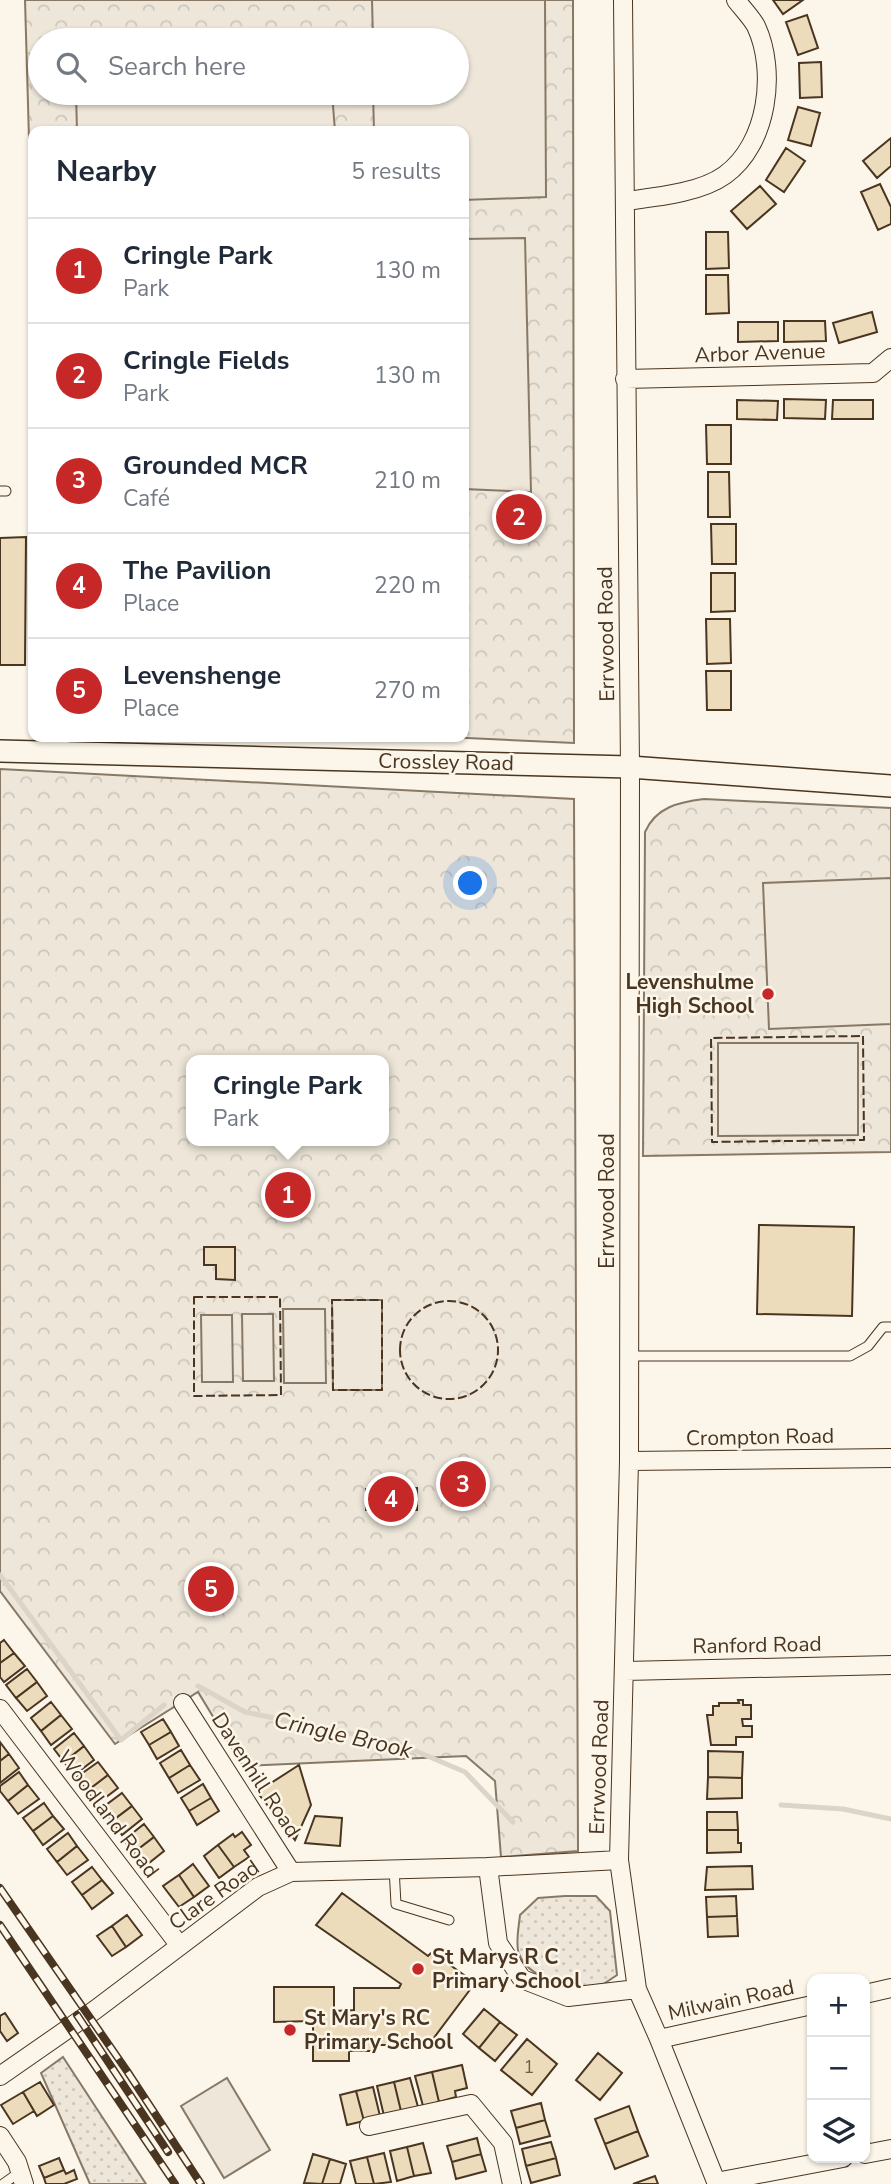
<!DOCTYPE html>
<html lang="en">
<head>
<meta charset="utf-8">
<style>
  :root { --surface:#fff; --page:#f6f6f7; --text:#1f2937; --muted:#747a83; --line:#e0e1e3; --accent:#c62828 }
  body { margin:0; font-family:"Nunito Sans",sans-serif; background:var(--page); color:var(--text) }
  .controls { position:absolute; right:21px; bottom:21px; display:grid; overflow:hidden; border-radius:14px; box-shadow:0 2px 5px #0004 }
  .controls button { width:63px; height:63px; display:grid; place-items:center; padding:0; border:0; border-bottom:2px solid var(--line); background:var(--surface); color:var(--text); font:35px sans-serif }
  .you { position:absolute; left:471px; top:884px; width:24px; height:24px; margin:-18px; border:5px solid #fff; border-radius:50%; background:#1a73e8; box-shadow:0 0 0 10px #1a73e833 }
  .badge { display:grid; place-items:center; width:46px; height:46px; border-radius:50%; background:var(--accent); color:#fff; font-size:23px; font-weight:700 }
  .pin { position:absolute; translate:-50% -50%; border:4px solid #fff; box-shadow:0 2px 7px #0006 }
  .popup { position:absolute; left:186px; top:1055px; width:203px; height:91px; box-sizing:border-box; display:grid; place-content:center; border-radius:14px; background:var(--surface); filter:drop-shadow(0 2px 5px #0005); font-size:23px; white-space:nowrap; color:var(--muted) }
  .popup b { font-size:26px; color:var(--text) }
  .popup::after { content:''; position:absolute; left:50%; top:100%; margin-left:-14px; border:14px solid transparent; border-top-color:var(--surface) }
  .list { margin:0; padding:0; list-style:none }
  h2 { display:flex; justify-content:space-between; align-items:center; height:91px; margin:0; padding:0 28px; font-size:30px }
  h2 small { font-size:23px; font-weight:400; color:var(--muted) }
  .list li { display:grid; grid-template-columns:46px 1fr auto; gap:21px; align-items:center; box-sizing:border-box; height:105px; padding:0 28px; border-top:2px solid var(--line) }
  .list b { display:block; font-size:26px; white-space:nowrap }
  .list p { margin:0; font-size:23px; white-space:nowrap; color:var(--muted) }
  .list em { font-size:23px; font-style:normal; color:var(--muted) }
  .icon { flex:none; width:38px; height:38px; fill:none; stroke:currentColor; stroke-width:2; stroke-linecap:round; stroke-linejoin:round }
  .map { position:relative; flex:none; width:891px; height:2184px; overflow:hidden }
  .search { position:absolute; background:var(--surface); box-shadow:0 2px 5px #0004; left:28px; top:28px; width:441px; height:77px; display:flex; align-items:center; gap:18px; box-sizing:border-box; padding:0 24px; border-radius:38px; color:var(--muted); font-size:26px }
  .panel { position:absolute; background:var(--surface); box-shadow:0 2px 5px #0004; left:28px; top:126px; width:441px; height:616px; border-radius:14px }
  .map>svg:first-child { display:block }
</style>
</head>
<body>
<div class="map">
<svg width="891" height="2184" viewBox="0 0 891 2184">
  <defs>
    <pattern id="grass-dots" width="8" height="8" patternUnits="userSpaceOnUse" patternTransform="scale(1.75)"><rect width="8" height="8" fill="#ede6d9"/><path d="M2 2h.1M6 6h.1" fill="none" stroke="#cdc6ba" stroke-width="1.8" stroke-linecap="round"/></pattern>
    <pattern id="park-crowns" width="20" height="18" patternUnits="userSpaceOnUse" patternTransform="scale(1.75)"><rect width="20" height="18" fill="#ede6d9"/><path d="M2 6a3 3 0 1 1 6 0M12 15a3 3 0 1 1 6 0" fill="none" stroke="#cdc6ba"/></pattern>
  </defs>
  <rect width="100%" height="100%" fill="#fbf6e9"/>
  <path fill="url(#grass-dots)" stroke="#887966" stroke-width="2" d="M565,1896H596L610,1911L617,1975L596,1989C569,1985 531,1982 519,1954C515,1944 519,1926 520,1915L538,1898Z
    M63,2057L146,2184H90L41,2073Z"/>
  <path fill="url(#park-crowns)" stroke="#887966" stroke-width="2" fill-rule="evenodd" d="M25,0H573L574,743L446,737H464V131H33V279ZM40,40H457V93H40Z
    M0,769L574,799L578,1851L501,1857L495,1781L466,1756L243,1766L198,1692L115,1744L0,1591ZM192,1060H384V1141H192Z
    M704,799L891,808V1152L643,1156L645,832C656,807 679,802 704,799Z"/>
  <path fill="#ede6d9" stroke="#887966" stroke-width="2" d="M372,0H545L546,197L464,200V131H374L373,93H457V40H373Z
    M76,93H332L335,131H77Z
    M525,238L531,492L464,489V239Z
    M891,878V1024L769,1029L763,883Z
    M858,1043V1135L718,1136V1043Z
    M332,1300H382V1390H333Z
    M283,1309H325L326,1383H284Z
    M242,1314H273L274,1381H243Z
    M201,1315H232L233,1382H202Z
    M227,2078L270,2150L224,2178L181,2106Z"/>
  <g fill="none" stroke-linecap="round" stroke-linejoin="round">
    <path stroke="#dcd4c6" stroke-width="5" d="M0,1575L121,1740L164,1705
      M198,1686L245,1712L397,1743L465,1772L513,1822
      M781,1805L843,1809L891,1819"/>
  </g>
  <path fill="#ecdcbc" stroke="#4a3520" stroke-width="2" d="M773,0H803L783,14Z
    M807,15L818,48L798,55L786,22Z
    M821,62L822,97L800,98L799,63Z
    M798,107L820,113L811,146L788,140Z
    M891,138V166L877,178L863,161Z
    M786,148L805,161L784,192L766,180Z
    M880,184L891,207V224L878,230L861,192Z
    M760,186L776,204L747,229L731,211Z
    M706,232H728L729,268L706,269Z
    M706,275H728L729,313L706,314Z
    M872,312L877,332L839,343L833,323Z
    M784,321H825L826,341L784,342Z
    M738,322H778V341L738,342Z
    M784,399L826,400L825,419L784,418Z
    M737,400L778,401L777,420L737,419Z
    M833,400H873V419H832Z
    M706,425H731V464H707Z
    M708,472H729L730,517H708Z
    M711,524H736V564H712Z
    M26,537L25,665H0V538Z
    M711,573H735V611L711,612Z
    M706,619H730L731,663L707,664Z
    M706,671H731V710H707Z
    M759,1225L854,1227L852,1316L757,1314Z
    M204,1247H235V1280L216,1279V1265H204Z
    M443,1478H483V1491H443Z
    M417,1488V1510H366V1489Z
    M4,1640L14,1653L0,1663V1643Z
    M14,1653L25,1666L4,1682L0,1677V1663Z
    M27,1669L37,1682L16,1698L6,1685Z
    M37,1682L47,1696L27,1711L16,1698Z
    M738,1700H743V1705H751V1719H742L743,1726H752V1737H736V1745H711L707,1715H713V1706H719V1703H739Z
    M51,1702L61,1715L41,1731L31,1718Z
    M61,1715L72,1729L51,1745L41,1731Z
    M163,1719L171,1732L149,1745L141,1732Z
    M171,1732L179,1746L157,1759L149,1745Z
    M74,1733L84,1746L64,1762L54,1749Z
    M0,1742L9,1754L0,1761Z
    M84,1746L94,1760L74,1775L64,1762Z
    M181,1750L190,1765L169,1778L160,1763Z
    M708,1751L743,1752L742,1778L708,1777Z
    M9,1754L19,1768L0,1783V1761Z
    M98,1762L108,1775L87,1791L77,1777Z
    M190,1765L200,1780L178,1793L169,1778Z
    M299,1765L311,1805L295,1840L257,1792Z
    M19,1772L28,1785L8,1801L0,1791V1786Z
    M108,1775L118,1788L97,1804L87,1791Z
    M708,1777L742,1778V1798L707,1799Z
    M203,1784L211,1798L189,1811L181,1798Z
    M28,1785L39,1799L18,1814L8,1801Z
    M122,1793L132,1806L112,1821L102,1808Z
    M211,1798L219,1811L197,1825L189,1811Z
    M44,1803L53,1816L33,1831L23,1818Z
    M132,1806L142,1819L122,1835L112,1821Z
    M707,1812H737L738,1830H707Z
    M53,1816L64,1829L43,1845L33,1831Z
    M315,1816L342,1818L340,1846L305,1843Z
    M144,1824L154,1837L133,1853L124,1840Z
    M707,1830H738V1843H741V1852L707,1853Z
    M242,1832L251,1845L244,1850L249,1857L234,1867L218,1845L233,1834L235,1837Z
    M68,1833L77,1846L57,1862L47,1849Z
    M154,1837L164,1851L144,1867L133,1853Z
    M218,1845L234,1867L219,1878L204,1856Z
    M77,1846L88,1860L67,1875L57,1862Z
    M193,1864L209,1886L194,1897L179,1875Z
    M752,1866L753,1889L705,1890L707,1867Z
    M92,1867L102,1880L82,1895L72,1882Z
    M179,1875L194,1897L179,1907L163,1886Z
    M102,1880L113,1893L92,1909L82,1895Z
    M342,1893L428,1956L432,1952L475,1983L433,2039L399,2045H374V2051H349V2061H313V2021L274,2022V1987H334V2011L354,2010V1988H399L401,1984L316,1925Z
    M736,1896L737,1916L707,1917L706,1897Z
    M127,1915L142,1935L126,1947L112,1926Z
    M737,1916L738,1936L708,1937L707,1917Z
    M112,1926L126,1947L112,1956L97,1936Z
    M484,2009L500,2022L479,2048L463,2034Z
    M5,2013L18,2033L7,2041L0,2031V2016Z
    M500,2022L517,2035L495,2061L479,2048Z
    M527,2039L557,2064L532,2095L501,2070Z
    M598,2053L622,2073L600,2100L576,2080Z
    M462,2065L467,2088L455,2091L456,2097L439,2102L432,2072Z
    M432,2072L439,2102L423,2106L415,2076Z
    M410,2078L418,2107L401,2111L394,2082Z
    M40,2082L54,2105L37,2116L23,2092Z
    M394,2082L401,2111L384,2116L377,2086Z
    M373,2087L380,2116L364,2121L356,2091Z
    M356,2091L364,2121L347,2125L340,2095Z
    M23,2092L34,2111L13,2124L1,2105Z
    M541,2103L545,2120L516,2128L511,2111Z
    M629,2106L638,2131L605,2144L595,2119Z
    M545,2120L550,2136L520,2144L516,2128Z
    M638,2131L648,2156L615,2169L605,2144Z
    M477,2138L481,2154L452,2162L447,2146Z
    M551,2142L556,2158L526,2166L522,2149Z
    M423,2143L431,2173L414,2176L407,2147Z
    M407,2147L414,2176L397,2181L390,2151Z
    M384,2153L391,2182L374,2184L367,2157Z
    M313,2154L330,2159L322,2184L304,2183Z
    M481,2154L486,2171L456,2179L452,2162Z
    M367,2157L374,2184H356L350,2161Z
    M59,2158L64,2170L44,2178L39,2166Z
    M556,2158L560,2175L531,2183L526,2166Z
    M330,2159L346,2164L340,2184H322Z
    M64,2170L66,2174L74,2170L77,2179L64,2184H46L44,2178Z
    M655,2176L658,2184H633Z"/>
  <g fill="none" stroke-linecap="round" stroke-linejoin="round">
    <g stroke="#4a3520" stroke-width="11">
      <path id="service" d="M0,491H6
        M64,737V752
        M629,1356H850L868,1346L883,1327H891
        M394,1868L396,1904L449,1920
        M3,2184L20,2172"/>
    </g>
    <g stroke="#4a3520" stroke-width="20">
      <path id="minor" d="M623,0L630,767L629,1461L619,1860L637,1989L659,2039L717,2184
        M626,201C656,197 700,193 725,175C768,144 777,71 756,26C751,17 742,8 736,0
        M625,379L873,373L891,358
        M629,1461L891,1458
        M625,1671L891,1665
        M183,1703L291,1872
        M0,1709L180,1946
        M488,1867L498,1943L522,1979L568,1997L637,1989
        M865,1994L891,1988
        M659,2039L812,2005
        M0,2076L95,2010L258,1887L291,1872L488,1867L619,1860
        M369,2126L471,2104L503,2143L512,2184
        M0,2136L17,2162L24,2184
        M865,2154L891,2149
        M716,2182L843,2158"/>
    </g>
    <g stroke="#4a3520" stroke-width="24">
      <path id="tertiary" d="M0,751L630,767L891,786"/>
    </g>
    <use href="#service" stroke="#fbf6e9" stroke-width="9"/>
    <use href="#minor" stroke="#fbf6e9" stroke-width="18"/>
    <use href="#tertiary" stroke="#fbf6e9" stroke-width="21"/>
    <g stroke="#4a3520" stroke-width="8">
      <path id="rail" d="M0,1888L127,2071L201,2184
        M0,1925L175,2184
        M77,2015L168,2152"/>
    </g>
    <use href="#rail" stroke="#fbf6e9" stroke-width="5" stroke-dasharray="16" stroke-linecap="butt"/>
    <path stroke="#4a3520" stroke-width="2" stroke-dasharray="9 3.5" stroke-linecap="butt" d="M863,1036L864,1140L712,1142L711,1038Z
      M194,1297H280L281,1395L194,1396Z
      M332,1300H382V1390H333Z
      M400 1350a49 49 0 1 1 98 0a49 49 0 1 1-98 0Z"/>
  </g>
  <g fill="#c62828" stroke="#fbf6e9" stroke-width="2.5">
    <circle cx="768" cy="994" r="7"/>
    <circle cx="418" cy="1969" r="7"/>
    <circle cx="290" cy="2030" r="7"/>
  </g>
  <g text-anchor="middle" dominant-baseline="central" stroke-width="5" stroke-linejoin="round" paint-order="stroke">
    <g font-size="18" fill="#725f47">
      <text x="529" y="2067">1</text>
    </g>
    <g font-size="21" fill="#4a3520" stroke="#fbf6e9">
      <text transform="translate(760 353) rotate(-2)">Arbor Avenue</text>
      <text transform="translate(606 634) rotate(-91)">Errwood Road</text>
      <text transform="translate(446 762) rotate(1)">Crossley Road</text>
      <text transform="translate(607 1201) rotate(-90)">Errwood Road</text>
      <text transform="translate(760 1437) rotate(-1)">Crompton Road</text>
      <text transform="translate(757 1645) rotate(-1)">Ranford Road</text>
      <text transform="translate(599 1767) rotate(-88)">Errwood Road</text>
      <text transform="translate(256 1775) rotate(57)">Davenhill Road</text>
      <text transform="translate(108 1814) rotate(53)">Woodland Road</text>
      <text transform="translate(214 1895) rotate(-35)">Clare Road</text>
      <text transform="translate(731 2000) rotate(-12)">Milwain Road</text>
    </g>
    <g font-size="21" font-weight="bold" fill="#4a3520" stroke="#fbf6e9" text-anchor="start">
      <text x="754" y="982" text-anchor="end">Levenshulme<tspan x="754" dy="24">High School</tspan></text>
      <text x="432" y="1957">St Marys R C<tspan x="432" dy="24">Primary School</tspan></text>
      <text x="304" y="2018">St Mary's RC<tspan x="304" dy="24">Primary School</tspan></text>
    </g>
    <g font-size="23" font-style="italic" fill="#4a3520" stroke="#fbf6e9">
      <text transform="translate(343 1735) rotate(13)">Cringle Brook</text>
    </g>
  </g>
</svg>
<div class="controls">
<button>+</button>
<button>−</button>
<button><svg class="icon" aria-label="layers" viewBox="0 0 24 24"><path d="M12 4l9 5-9 5-9-5zM3 14l9 5 9-5"/></svg></button>
</div>
<div class="you"></div>
<div class="pin badge" style="left:288px;top:1195px">1</div>
<div class="popup"><b>Cringle Park</b>Park</div>
<div class="pin badge" style="left:519px;top:517px">2</div>
<div class="pin badge" style="left:463px;top:1484px">3</div>
<div class="pin badge" style="left:391px;top:1499px">4</div>
<div class="pin badge" style="left:211px;top:1589px">5</div>
<div class="search"><svg class="icon" aria-label="search" viewBox="0 0 24 24"><circle cx="10" cy="10" r="6"/><path d="M15 15l6 6"/></svg>Search here</div>
<section class="panel">
<h2>Nearby<small>5 results</small></h2>
<ul class="list">
<li><span class="badge">1</span><div><b>Cringle Park</b><p>Park</p></div><em>130 m</em></li>
<li><span class="badge">2</span><div><b>Cringle Fields</b><p>Park</p></div><em>130 m</em></li>
<li><span class="badge">3</span><div><b>Grounded MCR</b><p>Café</p></div><em>210 m</em></li>
<li><span class="badge">4</span><div><b>The Pavilion</b><p>Place</p></div><em>220 m</em></li>
<li><span class="badge">5</span><div><b>Levenshenge</b><p>Place</p></div><em>270 m</em></li>
</ul>
</section>
</div>
</body>
</html>
